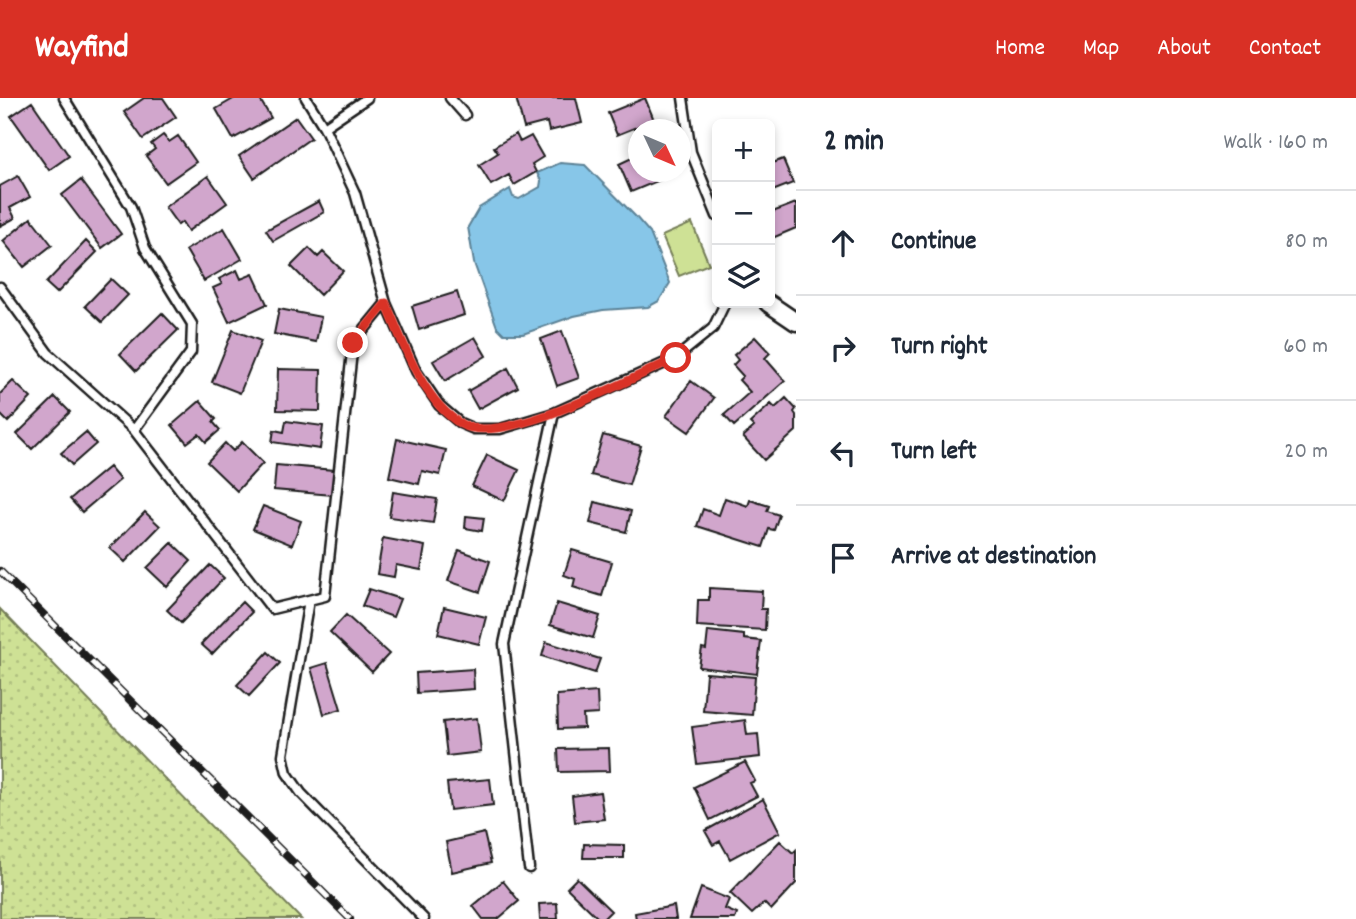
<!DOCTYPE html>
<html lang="en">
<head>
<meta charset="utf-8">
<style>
  :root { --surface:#fff; --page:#f6f6f7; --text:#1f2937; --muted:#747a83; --line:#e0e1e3; --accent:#d93025 }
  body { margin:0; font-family:Dekko,sans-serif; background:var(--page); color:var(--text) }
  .controls { position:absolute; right:21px; top:21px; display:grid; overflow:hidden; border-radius:10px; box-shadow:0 4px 10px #0003 }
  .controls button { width:63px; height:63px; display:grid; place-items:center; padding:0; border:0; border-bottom:2px solid var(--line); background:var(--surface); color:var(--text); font:35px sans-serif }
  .compass { position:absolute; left:628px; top:21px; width:63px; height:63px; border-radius:50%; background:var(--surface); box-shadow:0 4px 10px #0003; rotate:134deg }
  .stop { position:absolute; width:21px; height:21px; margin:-16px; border:5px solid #d93025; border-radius:50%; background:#fff }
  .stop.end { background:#d93025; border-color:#fff; box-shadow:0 2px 7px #0008 }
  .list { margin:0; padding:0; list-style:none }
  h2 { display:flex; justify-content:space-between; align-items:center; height:91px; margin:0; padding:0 28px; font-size:30px }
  h2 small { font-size:23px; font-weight:400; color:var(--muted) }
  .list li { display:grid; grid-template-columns:46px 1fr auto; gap:21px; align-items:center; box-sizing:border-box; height:105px; padding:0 28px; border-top:2px solid var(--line) }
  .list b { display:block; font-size:26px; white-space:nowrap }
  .list em { font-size:23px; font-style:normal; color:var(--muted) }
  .icon { flex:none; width:38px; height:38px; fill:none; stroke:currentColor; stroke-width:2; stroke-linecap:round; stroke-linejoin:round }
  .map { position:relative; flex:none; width:796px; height:821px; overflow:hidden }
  header { display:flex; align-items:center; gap:42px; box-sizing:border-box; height:98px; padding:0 35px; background:var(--accent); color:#fff }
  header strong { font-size:33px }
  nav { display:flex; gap:38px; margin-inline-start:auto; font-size:24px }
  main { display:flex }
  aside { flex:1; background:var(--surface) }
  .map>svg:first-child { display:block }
</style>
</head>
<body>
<header>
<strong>Wayfind</strong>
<nav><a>Home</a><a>Map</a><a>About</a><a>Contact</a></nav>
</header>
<main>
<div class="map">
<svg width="796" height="821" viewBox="0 0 796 821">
  <defs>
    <pattern id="grass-dots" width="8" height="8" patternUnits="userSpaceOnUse" patternTransform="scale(1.75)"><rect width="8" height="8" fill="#cee195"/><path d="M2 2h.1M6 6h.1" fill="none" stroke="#b0c080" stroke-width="1.8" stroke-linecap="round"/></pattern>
  </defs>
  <rect width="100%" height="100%" fill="#fff"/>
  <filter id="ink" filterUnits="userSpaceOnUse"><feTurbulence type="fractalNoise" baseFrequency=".0143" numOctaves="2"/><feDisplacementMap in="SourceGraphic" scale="14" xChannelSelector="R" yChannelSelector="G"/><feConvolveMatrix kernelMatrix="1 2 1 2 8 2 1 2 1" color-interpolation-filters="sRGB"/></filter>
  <g filter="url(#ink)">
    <path fill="url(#grass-dots)" stroke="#757e58" stroke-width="2" d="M0,511L301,821H0Z"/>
    <path fill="#cee195" stroke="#757e58" stroke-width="2" d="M692,125L709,166L679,178L662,138Z"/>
    <path fill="#87c6e8" stroke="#5c8296" stroke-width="2" d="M560,65L585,67L636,119L650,135L670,185L659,203L648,209L603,212L574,218L523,236H504L497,229L474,165L468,129L479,110L510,91L513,99L519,101L540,89L541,83L537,75Z"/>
    <path fill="#d1a6cc" stroke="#1c1c1c" stroke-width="2" d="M144,0H163L176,19L143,41L124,14Z
      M235,0H259L271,20L233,41L216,11Z
      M516,0H576L582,25L549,33L547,24L524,30Z
      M645,0L654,22L617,37L608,15Z
      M32,4L69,58L49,72L11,18Z
      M296,19L311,40L254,80L239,58Z
      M516,36L520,44L531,38L543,59L532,66L536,74L514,87L509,77L491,87L479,67L498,55L494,49Z
      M163,37L169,44L178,38L196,64L166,85L146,58L155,51L151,46Z
      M638,57V74H673L674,76L631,94L619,66Z
      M783,61L793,85L770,94V66Z
      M18,78L30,99L10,110L15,120L0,128V88Z
      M208,78L227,105L188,133L182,124L178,127L165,109Z
      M81,82L121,136L102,150L62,97Z
      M319,103L324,114L273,143L266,132Z
      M796,105V130L770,141V115Z
      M31,120L52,147L24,169L3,143Z
      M224,130L242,161L204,183L186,152Z
      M86,143L97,154L57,195L46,185Z
      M309,150L318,159L323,154L343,173L320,197L291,168Z
      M237,172L241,181L253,176L267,206L229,224L213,190L222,186L219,181Z
      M111,181L128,197L102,224L85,208Z
      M457,194L464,217L419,232L412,208Z
      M279,211L321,219L316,244L274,236Z
      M162,215L178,232L136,273L120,256Z
      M233,232L261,243L240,295L212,284Z
      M562,233L579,280L557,288L541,241Z
      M475,239L486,258L445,283L433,263Z
      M755,239L770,255L765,260L785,283L734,328L724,317L750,294L739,282L743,278L733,267L738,262L734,257Z
      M508,270L518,289L478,311L468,293Z
      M278,271L321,272L320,313L277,312Z
      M13,283L31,300L8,324L0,316V296Z
      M691,283L714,300L689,334L666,318Z
      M55,299L70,314L32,351L17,336Z
      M786,300L796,311L794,314L796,317V333L764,362L743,339L754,329L750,325L771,306L775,310Z
      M200,303L216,321L213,324L220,332L206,344L199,336L187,345L172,327Z
      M286,323L323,328L320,351L272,344L274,332L284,334Z
      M86,334L96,346L72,367L61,355Z
      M603,337L641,348L629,387L591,377Z
      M397,341L446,352L440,377L422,373L419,386L389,379Z
      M242,344L263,365L237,393L207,364L225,345L233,353Z
      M487,357L519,372L504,403L472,388Z
      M276,367L334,372L332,397L274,392Z
      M109,369L120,382L82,414L70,401Z
      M393,394L437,401L433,425L389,419Z
      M725,400L748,408L750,402L769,408L767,413L779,417L774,432L769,431L763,449L697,428L703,411L719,417Z
      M595,404L631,413L626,434L590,425Z
      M263,408L301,423L292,447L253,431Z
      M145,414L160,428L125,464L110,450Z
      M466,418L484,420L482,433L465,430Z
      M383,440L425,448L421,472L396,467L394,479L377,476Z
      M172,445L191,463L167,489L147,470Z
      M459,452L490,463L480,494L448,483Z
      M572,452L612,464L602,498L573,489L575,481L564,477Z
      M210,467L224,480L181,525L167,512Z
      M709,490L762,493L761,511H766L765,532L697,528L698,502H709Z
      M369,491L400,501L393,519L362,508Z
      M242,504L252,514L212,556L201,546Z
      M557,505L600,518L593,540L550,527Z
      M444,509L486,519L479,546L438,536Z
      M346,517L389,556L372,574L330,534Z
      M708,533L744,537V541L761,543L757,576L699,569L702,550L706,551Z
      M546,544L600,561L595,575L542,558Z
      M268,554L280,565L249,598L237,587Z
      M327,565L341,611L324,616L311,570Z
      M473,571L474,591L417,595L416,575Z
      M706,575L755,579L752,617L703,613Z
      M597,594L598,616L583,617L584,630L558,631L557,597Z
      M477,620L481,654L447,658L443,624Z
      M745,622L747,637L758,636L760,659L697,666L692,629Z
      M609,650L610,673L559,674L558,651Z
      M745,664L755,683L750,685L757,698L710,722L694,689Z
      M490,681L493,707L450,712L447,685Z
      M600,694L604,721L575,724L572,698Z
      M763,701L780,734L730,761L720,743L713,747L705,733Z
      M484,735L491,765L452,774L446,744Z
      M780,743L793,755L796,752V785L771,812L764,805L752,816L730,795Z
      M584,746L624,747V760H583Z
      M577,780L611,813L603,821H599L567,790Z
      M503,783L519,803L498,821H483L473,808Z
      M701,790L729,801L725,811L737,816L735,821H690Z
      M557,805L558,821H540L539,806Z
      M674,808L676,821H636L635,815Z"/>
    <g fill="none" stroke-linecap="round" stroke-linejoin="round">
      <g stroke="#1c1c1c" stroke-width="13">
        <path id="lane" d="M64,0L131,109L145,150L192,226L191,254L134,332
          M306,0L324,29L355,95L386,205L416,273L439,307L460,325L474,331H500L554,315L676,260L713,230L725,205
          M450,0L465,17
          M683,0L691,54L717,118
          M324,29L367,0
          M0,189L48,255L134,332L272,511L325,498L353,245L386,205
          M309,502L283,657L287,675L301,695L424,821
          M529,770L504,546L554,315"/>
      </g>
      <g stroke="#1c1c1c" stroke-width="21">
        <path id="street" d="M768,205L796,224"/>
      </g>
      <use href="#lane" stroke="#fff" stroke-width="8"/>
      <use href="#street" stroke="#fff" stroke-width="16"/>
      <g stroke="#1c1c1c" stroke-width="8">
        <path id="rail" d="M0,473L350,821"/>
      </g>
      <use href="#rail" stroke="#fff" stroke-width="5" stroke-dasharray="16" stroke-linecap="butt"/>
    </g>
  </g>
  <g fill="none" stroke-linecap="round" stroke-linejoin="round" filter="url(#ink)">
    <path stroke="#d93025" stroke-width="9" d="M353,245L386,205C403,244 422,303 461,326C502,350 634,279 676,260"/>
  </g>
</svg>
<div class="controls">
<button>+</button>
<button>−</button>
<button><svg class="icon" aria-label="layers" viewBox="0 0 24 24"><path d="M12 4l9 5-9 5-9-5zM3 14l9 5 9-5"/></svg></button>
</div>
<svg class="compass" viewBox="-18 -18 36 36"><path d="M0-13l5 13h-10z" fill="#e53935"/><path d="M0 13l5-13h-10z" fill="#747a83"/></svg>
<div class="stop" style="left:676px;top:260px"></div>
<div class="stop end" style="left:353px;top:245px"></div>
</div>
<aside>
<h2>2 min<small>Walk · 160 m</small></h2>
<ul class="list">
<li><svg class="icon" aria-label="ahead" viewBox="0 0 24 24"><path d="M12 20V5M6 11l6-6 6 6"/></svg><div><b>Continue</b></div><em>80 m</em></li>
<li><svg class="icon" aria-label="right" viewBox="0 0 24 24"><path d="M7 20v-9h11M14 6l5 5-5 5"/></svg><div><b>Turn right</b></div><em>60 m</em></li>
<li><svg class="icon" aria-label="left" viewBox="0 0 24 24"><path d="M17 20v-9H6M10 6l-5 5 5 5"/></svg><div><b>Turn left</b></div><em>20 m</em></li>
<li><svg class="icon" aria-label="arrive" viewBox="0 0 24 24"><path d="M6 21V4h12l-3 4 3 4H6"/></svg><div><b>Arrive at destination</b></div></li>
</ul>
</aside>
</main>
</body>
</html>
